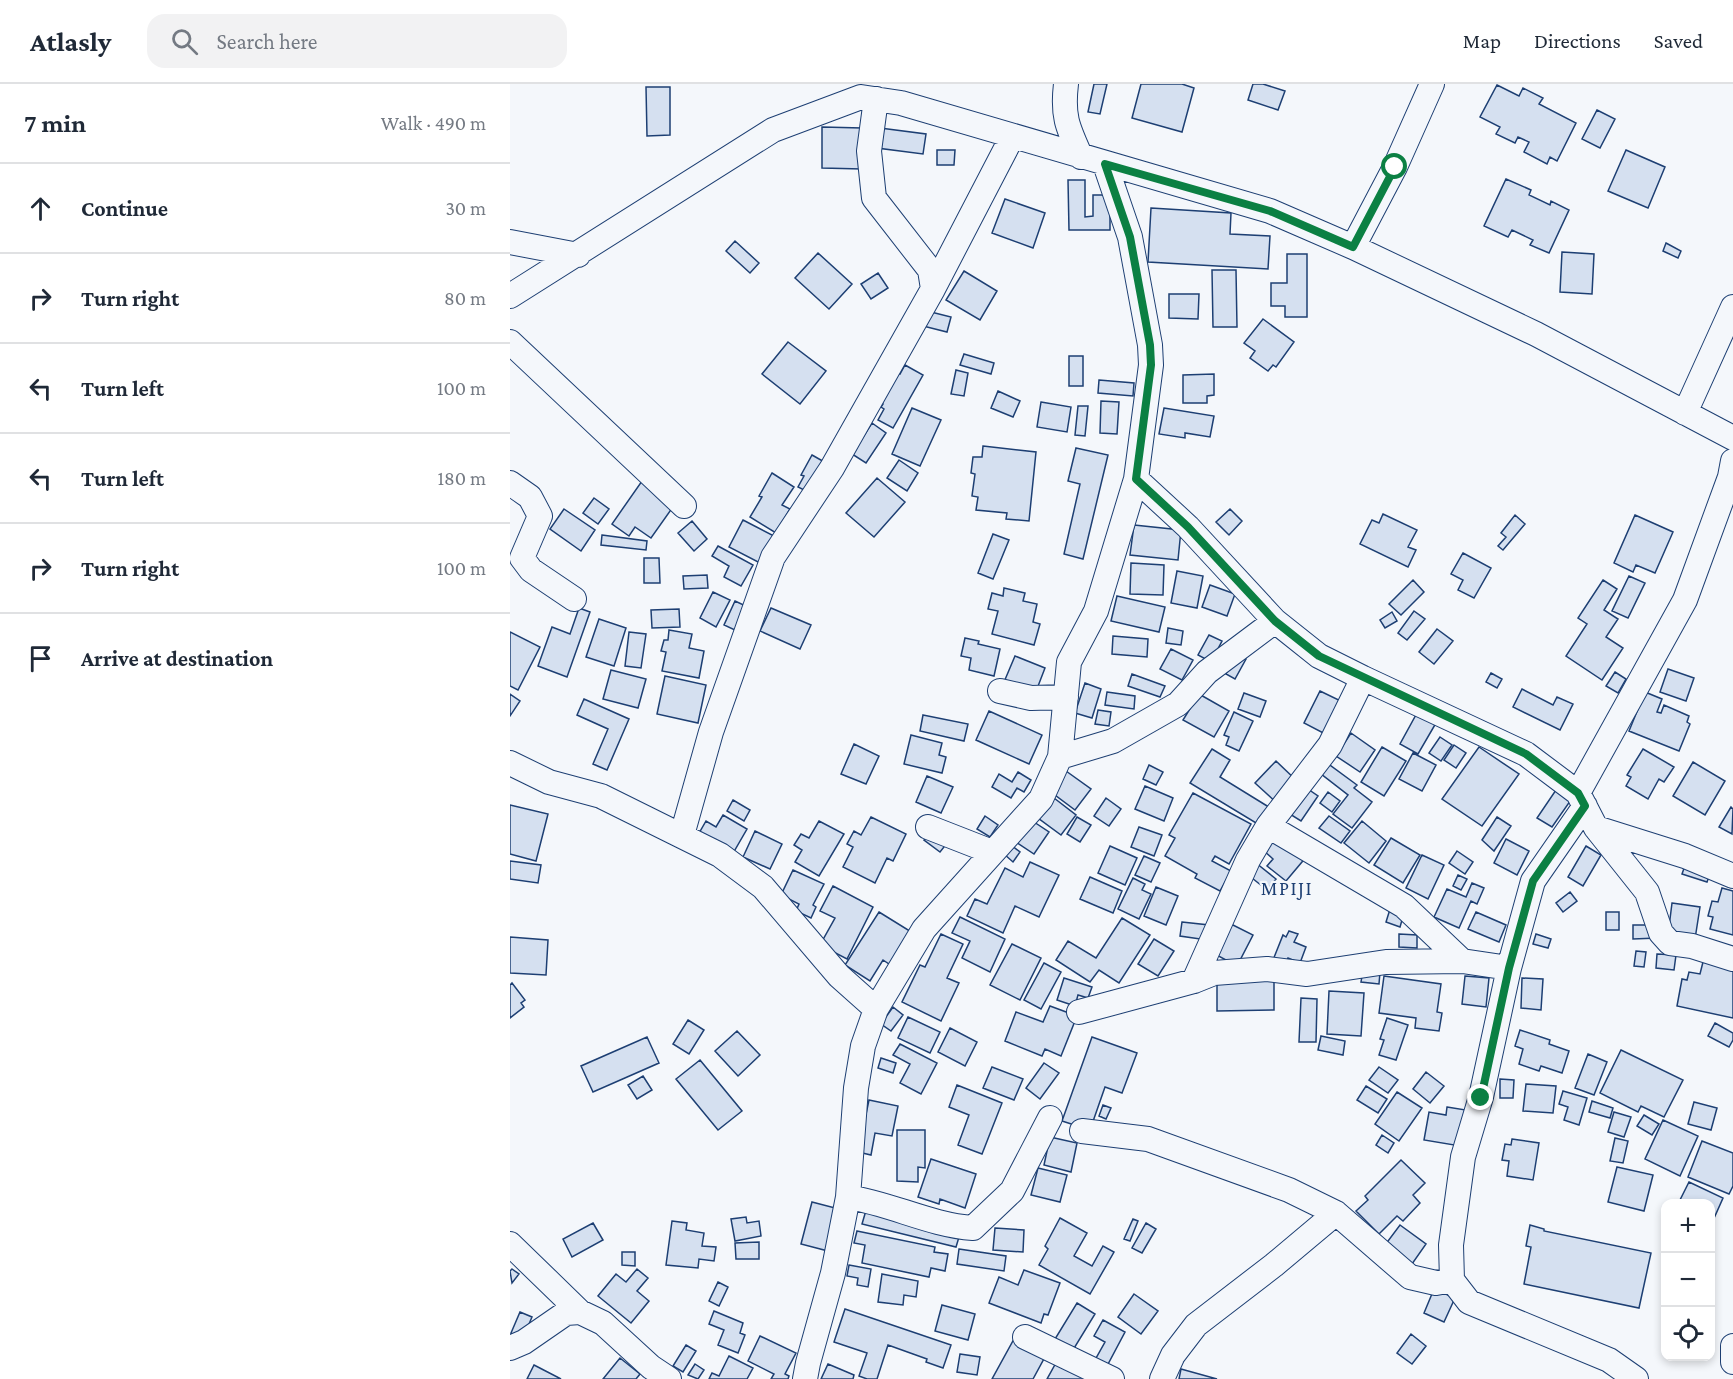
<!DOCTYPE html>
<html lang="en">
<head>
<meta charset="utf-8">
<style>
  :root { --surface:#fff; --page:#f2f2f3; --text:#1f2937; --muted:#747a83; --line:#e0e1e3 }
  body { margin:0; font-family:"Crimson Pro",serif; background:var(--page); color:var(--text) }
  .controls { position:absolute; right:18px; bottom:18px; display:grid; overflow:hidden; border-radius:12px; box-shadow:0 3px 9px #0003 }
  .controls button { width:54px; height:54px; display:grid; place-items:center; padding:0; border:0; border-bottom:2px solid var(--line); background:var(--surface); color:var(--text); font:30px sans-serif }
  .stop { position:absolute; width:18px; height:18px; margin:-14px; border:4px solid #0b8043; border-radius:50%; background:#fff }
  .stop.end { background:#0b8043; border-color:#fff; box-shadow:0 2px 6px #0008 }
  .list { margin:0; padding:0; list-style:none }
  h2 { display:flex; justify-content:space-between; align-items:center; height:78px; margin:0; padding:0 24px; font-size:26px }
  h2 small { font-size:20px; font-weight:400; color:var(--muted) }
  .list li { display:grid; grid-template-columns:39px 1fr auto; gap:18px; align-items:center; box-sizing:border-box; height:90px; padding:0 24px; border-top:2px solid var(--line) }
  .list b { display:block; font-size:22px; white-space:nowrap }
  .list em { font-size:20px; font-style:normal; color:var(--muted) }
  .icon { flex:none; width:33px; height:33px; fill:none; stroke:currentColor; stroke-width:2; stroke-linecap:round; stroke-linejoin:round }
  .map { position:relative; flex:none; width:1223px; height:1295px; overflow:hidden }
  header { display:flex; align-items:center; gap:36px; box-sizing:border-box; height:84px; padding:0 30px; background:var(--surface); border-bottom:2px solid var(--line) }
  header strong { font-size:28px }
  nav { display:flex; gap:33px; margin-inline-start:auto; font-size:21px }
  .search { width:420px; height:54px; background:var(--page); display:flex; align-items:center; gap:15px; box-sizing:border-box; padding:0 21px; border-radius:18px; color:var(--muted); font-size:22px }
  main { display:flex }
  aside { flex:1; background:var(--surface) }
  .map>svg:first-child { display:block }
</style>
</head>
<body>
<header>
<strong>Atlasly</strong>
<div class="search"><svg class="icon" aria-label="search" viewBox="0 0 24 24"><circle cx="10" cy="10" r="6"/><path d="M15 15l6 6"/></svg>Search here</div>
<nav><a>Map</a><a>Directions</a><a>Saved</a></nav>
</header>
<main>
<aside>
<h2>7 min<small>Walk · 490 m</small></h2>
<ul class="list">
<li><svg class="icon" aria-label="ahead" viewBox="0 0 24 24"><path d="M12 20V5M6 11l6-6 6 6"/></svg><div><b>Continue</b></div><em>30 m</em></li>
<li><svg class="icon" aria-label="right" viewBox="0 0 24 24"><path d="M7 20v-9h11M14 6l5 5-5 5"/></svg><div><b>Turn right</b></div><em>80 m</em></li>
<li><svg class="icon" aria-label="left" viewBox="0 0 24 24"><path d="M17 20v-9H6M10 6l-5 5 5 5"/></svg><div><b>Turn left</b></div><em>100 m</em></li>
<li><svg class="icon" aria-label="left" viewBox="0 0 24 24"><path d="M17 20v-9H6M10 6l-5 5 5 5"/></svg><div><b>Turn left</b></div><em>180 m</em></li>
<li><svg class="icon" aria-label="right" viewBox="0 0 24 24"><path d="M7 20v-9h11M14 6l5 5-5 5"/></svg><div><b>Turn right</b></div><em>100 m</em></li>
<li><svg class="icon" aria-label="arrive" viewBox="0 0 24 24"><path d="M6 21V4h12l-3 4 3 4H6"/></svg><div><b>Arrive at destination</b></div></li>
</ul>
</aside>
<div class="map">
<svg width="1223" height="1295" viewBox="0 0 1223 1295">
  <rect width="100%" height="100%" fill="#f4f7fb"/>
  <path fill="#d5e0f0" stroke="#1d3f73" stroke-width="1.5" d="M584,0H597L590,30L578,28Z
    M631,0H672L684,4L672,48L622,34Z
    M743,0H753L775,7L768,26L738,16Z
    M987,1L1009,12L1013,4L1033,14L1029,20L1066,39L1047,77L1040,73L1037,80L1014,68L1019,58L1008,53L1005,59L986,50L990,43L970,33Z
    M136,3H160V51L137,52Z
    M1087,26L1105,35L1090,64L1072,55Z
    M312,43L352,44V85L312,84Z
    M370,44L416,50L413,70L367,64Z
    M427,66H445L444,81H427Z
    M1116,66L1155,83L1138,124L1098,107Z
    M996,95L1021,106L1019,111L1040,121L1041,117L1059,126L1039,169L1020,161L1023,156L1002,146L998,153L974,142Z
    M558,96H575V133L583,132V111H600V146H559Z
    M495,115L535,129L523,164L482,149Z
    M641,124L721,129L720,150L760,152L758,185L638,178Z
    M225,157L249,179L240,189L216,167Z
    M1156,159L1171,167L1168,174L1153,167Z
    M1052,168L1084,170L1082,210L1050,208Z
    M308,169L342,200L319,225L285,194Z
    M777,170H797V233H775V222H761V199H777Z
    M702,186H726L727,243H703Z
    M454,187L487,207L470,236L436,216Z
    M368,189L378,204L361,215L351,200Z
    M659,210H689L688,235L659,234Z
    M417,227L441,233L437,248L413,242Z
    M753,235L784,258L766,283L763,281L758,287L740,274L745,267L734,259Z
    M278,258L316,287L290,320L252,290Z
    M454,270L484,279L481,290L450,281Z
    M559,272H573V302H559Z
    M395,281L413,291L383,344L368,336L374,325L371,323L373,320L367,317L383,287L390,290Z
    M446,286L458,289L454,312L441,310Z
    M704,290V311L697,312V319H673V291Z
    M589,296L624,299L623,312L588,309Z
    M488,307L510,317L503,333L481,324Z
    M591,317L609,318L607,350L590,349Z
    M531,318L561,323L557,348L527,343Z
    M568,322H578L575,352L565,351Z
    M402,324L431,336L410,382L382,370Z
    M654,324L704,332L700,353L675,349V354L649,350Z
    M362,339L376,349L356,379L342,370Z
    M473,362L526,368L519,437L496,435L497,429L466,426L468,413L462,412L465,390L461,389L463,373H472Z
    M566,364L598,371L573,475L554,470L570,400L558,397Z
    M302,371L318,380L298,408L288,403L294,392L291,391Z
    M389,376L408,389L397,407L377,394Z
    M262,389L284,403L272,421L280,425L266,449L240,433L252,413L249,412Z
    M367,394L395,418L364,453L336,429Z
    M132,397L165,420L141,454L125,443L119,452L102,440Z
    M84,414L99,425L88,440L73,429Z
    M54,425L85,446L71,467L40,445Z
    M720,425L732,437L719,451L706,438Z
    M873,430L907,446L898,463L906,466L898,483L850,460L862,436L869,439Z
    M1005,431L1015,440L993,466L988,462L996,453L991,449Z
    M1125,431L1163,448L1145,489L1126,481L1123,488L1104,479Z
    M233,436L264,452L250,479L219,463Z
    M182,437L197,455L184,467L168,449Z
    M624,441L671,446L668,476L620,471Z
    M483,450L499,456L483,495L468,489Z
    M92,451L137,457L136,466L91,461Z
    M208,462L243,481L231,502L214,493L219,482L202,472Z
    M953,469L981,484L964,514L948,506L953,496L941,490Z
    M134,474H149L150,499H134Z
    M621,479L654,481L653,511L620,510Z
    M667,487L693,492L687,524L661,519Z
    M197,491L198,504L174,505L173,492Z
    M1119,492L1135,499L1118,534L1102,527Z
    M903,496L914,508L891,531L879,520Z
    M1093,496L1107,505L1094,526L1108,535L1096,553L1113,564L1092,596L1056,572L1077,540L1068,534Z
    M700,501L725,510L717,532L692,523Z
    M494,504L515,509L513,517L527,520L523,538L530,540L524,561L482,550L488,527L478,525L482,509L493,512Z
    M203,508L220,516L206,543L190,534Z
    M607,512L655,523L649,548L601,537Z
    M225,517L238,523L227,547L214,541Z
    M69,524L80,528L57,593L28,582L42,543L60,550Z
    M261,524L301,541L290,565L250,547Z
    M169,525L170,543L142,544L141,526Z
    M904,527L915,535L897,556L888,549Z
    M882,528L887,537L875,544L870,536Z
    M89,535L116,544L104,582L76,573Z
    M658,544L673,547L671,561L656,559Z
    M927,545L943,557L924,580L909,568Z
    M159,546L182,550L179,564L194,567L189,594L152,587L156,568L151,567L154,556H158Z
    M0,548L30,563L8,606L0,602Z
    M119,548L136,550L131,584L115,582Z
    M699,551L712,557L701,578L688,571Z
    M603,552L638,555L637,573L602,570Z
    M455,554L469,557L468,560L490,565L484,592L459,586L461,574L451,572Z
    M661,565L683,576L672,596L650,585Z
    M727,570L736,575L725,595L716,590Z
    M505,572L535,584L525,610L494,598Z
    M1158,585L1184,594L1176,617L1150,608Z
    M101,586L136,595L128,624L93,615Z
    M1105,588L1116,595L1108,609L1096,602Z
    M981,589L992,595L987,604L976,598Z
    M622,590L655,602L650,613L618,602Z
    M155,592L196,601L188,639L147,630Z
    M575,599L591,605L582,634L565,629Z
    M1012,605L1043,621L1047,613L1063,620L1050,646L1003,623Z
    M810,607L835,619L819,652L794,639Z
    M597,608L625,612L624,625L595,621Z
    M1135,608L1152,615L1147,628L1151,629L1154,621L1179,632L1177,638L1180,640L1169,667L1119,647Z
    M734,609L756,617L750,633L728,625Z
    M0,610L10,617L0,632Z
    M689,610L719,627L704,653L673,636Z
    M74,615L119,635L97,686L83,680L98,645L67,631Z
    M588,626L601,628L599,642L585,640Z
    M479,627L532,651L519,680L466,656Z
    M724,628L743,637L729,667L716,661L719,653L714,651Z
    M907,629L926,639L908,670L890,660Z
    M413,631L458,640L454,657L410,647Z
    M841,649L865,666L850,688L826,672Z
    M401,651L432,659L429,671L436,673L432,689L394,680Z
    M930,653L942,661L931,677L919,669Z
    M344,660L369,672L356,700L331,690Z
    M944,661L956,669L946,684L934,676Z
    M872,663L896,677L874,712L851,698Z
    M969,663L1009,690L972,742L932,715Z
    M702,665L720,676L710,693L762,725L751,742L680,699Z
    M1133,665L1164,683L1154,698L1149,695L1138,715L1116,702L1121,693L1117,691Z
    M903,669L926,681L912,707L889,695Z
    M813,676L847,701L844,704L862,718L842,744L823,730L838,711L806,686Z
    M766,677L788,698L768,720L745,699Z
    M1183,678L1215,697L1195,731L1163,712Z
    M639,681L653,688L646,701L633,695Z
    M556,687L581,705L565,726L541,708Z
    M508,688L521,696L514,708L507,704L501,714L482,703L489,690L502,698Z
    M417,692L443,703L431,729L406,718Z
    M792,701L808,712L791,737L775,727Z
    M635,702L663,714L654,737L625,725Z
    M1048,703L1063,713L1042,743L1027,734Z
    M818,708L830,717L822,728L810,719Z
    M683,709L741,740L719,780L705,772L702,777L721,787L710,807L685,794L687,790L655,772L665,754L659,751Z
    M544,714L566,731L551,751L528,734Z
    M596,714L611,725L599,742L584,732Z
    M223,716L240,726L234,737L217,727Z
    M0,721L38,730L26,777L0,770Z
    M1221,723L1223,725L1222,750L1209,743Z
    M213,731L237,745L222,771L188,751L196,737L206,743Z
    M475,732L488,741L480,753L467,745Z
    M819,732L840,747L831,759L809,744Z
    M361,733L396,750L383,777L377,774L365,799L333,783L343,763L337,760L344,747L351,751Z
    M567,733L581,741L570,758L557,750Z
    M987,733L1001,742L984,767L972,756Z
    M521,736L539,748L524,770L506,758Z
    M309,737L334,750L309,792L285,778L292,766L284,761L291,750L299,754Z
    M852,737L876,757L859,779L834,759Z
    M629,743L652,751L644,772L621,763Z
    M422,746L438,758L430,768L414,756Z
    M245,747L272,760L260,785L233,773Z
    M768,750L797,772L776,797L757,782L763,775L754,767Z
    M881,754L910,771L893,799L864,781Z
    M996,755L1019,767L1007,791L984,779Z
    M501,761L510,768L503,778L494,770Z
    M600,762L627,774L615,801L588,789Z
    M1076,762L1091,771L1073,802L1058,793Z
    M947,767L963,778L955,790L939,779Z
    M912,771L934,781L918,815L896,804Z
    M634,772L650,779L641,798L625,791Z
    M1177,776L1202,784L1197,798L1172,790Z
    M0,777L31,781L28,799L0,795Z
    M520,778L549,791L529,833L505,822L493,849L457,832L465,815L477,820L495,784L513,793Z
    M746,779L766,795L757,806L737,790Z
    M283,786L314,800L303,821L306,823L301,834L286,827L289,820L271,811Z
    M948,791L957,795L951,806L943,802Z
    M580,793L612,807L603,829L570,815Z
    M623,794L635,800L632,806L641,810L629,835L608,825Z
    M962,799L974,804L967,820L961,817L949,844L924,833L937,805L956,813Z
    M323,802L363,823L337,875L310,861L325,834L310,827Z
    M646,803L668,812L656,841L634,832Z
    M1212,804L1223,807V851L1200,845L1203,833L1198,832L1202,817L1208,818Z
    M1060,808L1067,817L1053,828L1046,819Z
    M1162,819L1190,823L1185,855L1158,851Z
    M881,822L895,826L890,843L876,838Z
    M369,828L403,849L382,882L373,876L360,897L335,881Z
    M966,828L996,841L989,858L958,845Z
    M1096,828H1109V846H1096Z
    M450,833L495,855L480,888L452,874L460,857L442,849Z
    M612,834L640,851L609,899L589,886L580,898L546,876L558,857L586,874Z
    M672,838L699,841L697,856L670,852Z
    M717,838L743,851L727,882L701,868Z
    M1123,841H1146L1147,854L1123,855Z
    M779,847L788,850L784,858L796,863L790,879L778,874L775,881L763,876L773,851L776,853Z
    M431,850L453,860L437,894L449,899L431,937L392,918L410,881L415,883Z
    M889,850L907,851V864L889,863Z
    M1026,850L1041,855L1038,864L1023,860Z
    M0,853L38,856L36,891L0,889Z
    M644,855L664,867L648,892L628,880Z
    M502,860L531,874L510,916L480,901Z
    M1126,867L1136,868L1134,883L1124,882Z
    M1147,870L1166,871L1164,886L1146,884Z
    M1193,878L1223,884V934L1167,922L1172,895L1177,896L1179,888L1190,890Z
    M534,879L551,888L531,925L514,916Z
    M853,886L870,888L869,900L851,898Z
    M764,892V926L707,927V893Z
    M874,892L931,900L927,928L932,929L929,947L905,944L906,934L869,929Z
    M955,892L979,894L976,923L952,920Z
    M554,894L582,903L578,914L568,911L565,922L547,916Z
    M1012,894L1033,895L1031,926L1011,924Z
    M2,899L15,916L11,919L14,923L0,934V901Z
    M819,907L854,909L851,952L817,950Z
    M791,914L807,915L806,958H789Z
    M540,922L567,932L551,972L535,965L532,972L495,957L506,928L533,938Z
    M383,923L393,931L381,947L371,940Z
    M398,933L430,948L420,969L388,954Z
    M877,934L898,941L886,976L869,971L874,956L870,955Z
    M178,936L194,946L179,970L163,960Z
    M1205,939L1223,949V956L1219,963L1198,952Z
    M440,944L467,958L455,982L428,968Z
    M1010,946L1040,956L1039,960L1059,967L1052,989L1031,982L1029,987L1009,980L1013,965L1005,962Z
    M227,947L250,971L228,992L205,967Z
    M811,952L835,957L833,971L808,966Z
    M137,953L149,979L83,1008L71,982Z
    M582,953L627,969L612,1009L595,1003L580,1046L552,1037Z
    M390,960L427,979L411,1010L390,999L400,980L383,971Z
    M1111,966L1173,996L1154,1033L1131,1022L1128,1028L1090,1009Z
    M1078,970L1097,978L1084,1011L1065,1004Z
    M371,974L386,979L383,989L368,984Z
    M190,976L232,1027L208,1046L166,995Z
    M534,979L549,989L530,1015L516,1004Z
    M482,983L513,995L504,1016L473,1004Z
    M869,983L888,996L878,1009L859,996Z
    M916,988L934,1002L920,1019L903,1005Z
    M133,992L142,1006L127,1015L118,1001Z
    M990,995L1004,996L1003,1014H990Z
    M1016,1000L1046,1002L1043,1029L1013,1027Z
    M447,1001L492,1019L472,1070L448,1061L459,1031L439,1023Z
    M856,1002L877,1015L868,1029L847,1016Z
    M1053,1007L1077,1014L1069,1041L1054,1036L1058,1023L1049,1020Z
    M887,1008L912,1024L889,1057L865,1040Z
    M359,1016L388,1022L382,1052L365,1049L361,1071L348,1068Z
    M1082,1017L1103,1024L1100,1034L1079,1028Z
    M1184,1018L1207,1024L1201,1046L1178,1040Z
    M593,1021L601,1024L596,1035L589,1032Z
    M937,1023L956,1026L950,1062L914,1056L919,1028L936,1031Z
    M1104,1028L1121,1033L1114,1053L1098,1048Z
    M1134,1031L1149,1040L1142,1051L1127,1042Z
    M1153,1036L1188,1052L1170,1092L1135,1075Z
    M387,1046H415V1084L408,1083V1098L387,1097Z
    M872,1051L884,1059L878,1069L866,1061Z
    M540,1053L567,1059L561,1088L534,1081Z
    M1105,1054L1118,1057L1113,1079L1100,1077Z
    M1002,1055L1029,1059L1023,1096L997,1092L999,1077L992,1076L995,1060L1001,1061Z
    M1192,1057L1223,1069V1102L1219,1110L1178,1093Z
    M421,1075L466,1090L455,1124L430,1115L429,1120L408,1113Z
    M891,1076L915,1099L903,1111L910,1119L893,1137L887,1132L869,1150L846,1127L858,1116L855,1112Z
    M1107,1083L1143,1091L1134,1127L1098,1118Z
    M528,1084L557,1091L550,1118L521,1111Z
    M1179,1098L1213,1114L1201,1141L1200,1120H1168Z
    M302,1118L329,1125L318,1167L291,1160Z
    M357,1123L449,1153L446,1163L352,1140Z
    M236,1133L237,1139L249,1137L251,1152L225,1157L221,1135Z
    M550,1134L577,1149L564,1172L582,1182L593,1162L604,1168L580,1210L529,1181L538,1165L535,1162Z
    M623,1135L628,1137L620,1157L614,1155Z
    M162,1137L177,1139L176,1146L194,1149L192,1162L206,1163L204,1177L189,1175L188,1184L156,1181Z
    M83,1139L93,1156L62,1173L53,1155Z
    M636,1139L646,1145L632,1169L622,1164Z
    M890,1141L916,1160L902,1180L875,1161Z
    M1020,1141L1034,1145V1147L1141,1169L1129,1224L1014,1200L1021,1163L1016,1162Z
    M485,1144L514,1146L513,1168L483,1166Z
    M347,1147L425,1163L424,1168L438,1170L435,1187L421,1184L419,1193L352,1179L355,1161L344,1159Z
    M249,1158V1175H226L225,1159Z
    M449,1165L496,1172L494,1187L447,1180Z
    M112,1168H125V1182L112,1181Z
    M339,1181L361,1185L358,1203L347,1201L348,1194L337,1192Z
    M2,1185L9,1190L2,1199L0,1187Z
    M127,1185L138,1194L127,1207L139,1217L121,1239L88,1212L106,1190L116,1198Z
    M514,1186L550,1199L538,1231L534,1230L531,1239L479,1219L489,1193L508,1201Z
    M372,1190L408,1197L406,1213L394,1211L393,1221L368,1218Z
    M208,1198L218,1203L209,1222L199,1217Z
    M924,1205L945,1214L934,1238L914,1229Z
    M624,1210L648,1227L631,1250L608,1233Z
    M567,1219L585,1230L563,1266L545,1255Z
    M432,1221L465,1230L458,1256L425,1247Z
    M335,1225L441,1261L433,1284L416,1278L417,1275L378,1261L367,1295H357L349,1292L357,1269L324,1258Z
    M204,1227L233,1239L230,1249L235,1251L228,1269L208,1261L214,1246L199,1240Z
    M10,1228L22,1233L13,1254L1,1249Z
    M593,1236L615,1248L597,1282L585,1276L595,1258L584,1252Z
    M901,1250L916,1262L902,1280L887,1269Z
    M250,1252L286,1269L275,1290L279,1292L278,1295H261L264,1290L238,1277Z
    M504,1255L536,1271L523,1295H482Z
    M176,1261L186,1267L173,1288L163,1282Z
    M450,1270L470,1273L467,1291L447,1288Z
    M219,1272L243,1284L237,1295H199L202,1289L209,1292Z
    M110,1274L130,1290L126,1295H93Z
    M547,1277L575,1295H537Z
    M185,1280L194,1286L188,1295L178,1291Z
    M318,1280L344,1291L343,1295H311Z
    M24,1281L51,1295H17Z
    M671,1285L707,1295H669Z"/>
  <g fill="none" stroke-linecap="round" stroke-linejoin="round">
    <g stroke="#1d3f73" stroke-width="26">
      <path id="minor" d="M556,0C552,33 558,44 571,73
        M366,15L359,67L364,114L420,186L423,205
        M0,158L68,171
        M843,163L885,83L922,0
        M0,212L263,46L351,13L391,19L760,127L843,163L1026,250L1223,354
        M0,258L174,422
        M1175,329L1223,223
        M626,395L678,443L765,537L809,572L853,594L1016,670L1068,709L1086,744L1137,808L1151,849L1160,859L1182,862L1223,875
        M0,399L20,413L30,432L12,474L21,486L64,515
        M490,607L521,614L556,613
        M550,673L603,657L668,620L697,588L765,537
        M0,679L39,698L91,712L210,771L253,803L329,892L366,925
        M1068,709L1175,516L1220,393L1223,377
        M1075,722L1023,797L999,884L971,1013L953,1073L941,1161L942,1196L959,1218L1099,1276L1126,1295
        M758,742L894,822L952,877
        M418,743L482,768
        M1086,744L1175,772L1223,792
        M172,751L201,648L263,473L322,384L423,205L502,53
        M684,897L738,776L758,742L820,661L853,594
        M569,928L684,897L704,889L757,885L797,890L876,878L952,877L999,884
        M572,1047L638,1055L779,1106L826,1129L900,1193L926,1199L942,1196
        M338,1113C382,1120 420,1141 463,1144L502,1107L540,1034
        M0,1160L70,1228
        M515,1253L602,1295
        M1223,1262V1278
        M0,1264L14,1258L56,1229L70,1228L93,1239L141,1283L159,1295
        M295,1295L298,1279L323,1189L338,1113L346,1004L353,962L366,925L414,845L531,715L550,673L559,578L586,527L626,395L641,281L640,261L620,153L595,80
        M652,1295L663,1271L686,1241L764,1181L826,1129"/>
    </g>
    <use href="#minor" stroke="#f4f7fb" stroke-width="24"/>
  </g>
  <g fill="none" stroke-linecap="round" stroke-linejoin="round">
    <path stroke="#0b8043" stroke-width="8" d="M885,83L843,163L760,127L595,80L620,153L640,261L641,281L626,395L678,443L765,537L809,572L1016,670L1068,709L1075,722L1023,797L999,884L971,1014"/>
  </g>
  <g text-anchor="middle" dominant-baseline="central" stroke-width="4.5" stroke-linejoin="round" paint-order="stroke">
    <g font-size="20" letter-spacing="1.5" fill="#1d3f73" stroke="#f4f7fb">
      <text x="777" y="804">MPIJI</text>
    </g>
  </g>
</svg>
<div class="controls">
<button>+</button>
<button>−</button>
<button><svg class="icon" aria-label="locate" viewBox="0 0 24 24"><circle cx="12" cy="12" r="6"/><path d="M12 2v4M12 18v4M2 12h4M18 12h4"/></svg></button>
</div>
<div class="stop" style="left:885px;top:83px"></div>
<div class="stop end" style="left:971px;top:1014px"></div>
</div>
</main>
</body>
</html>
